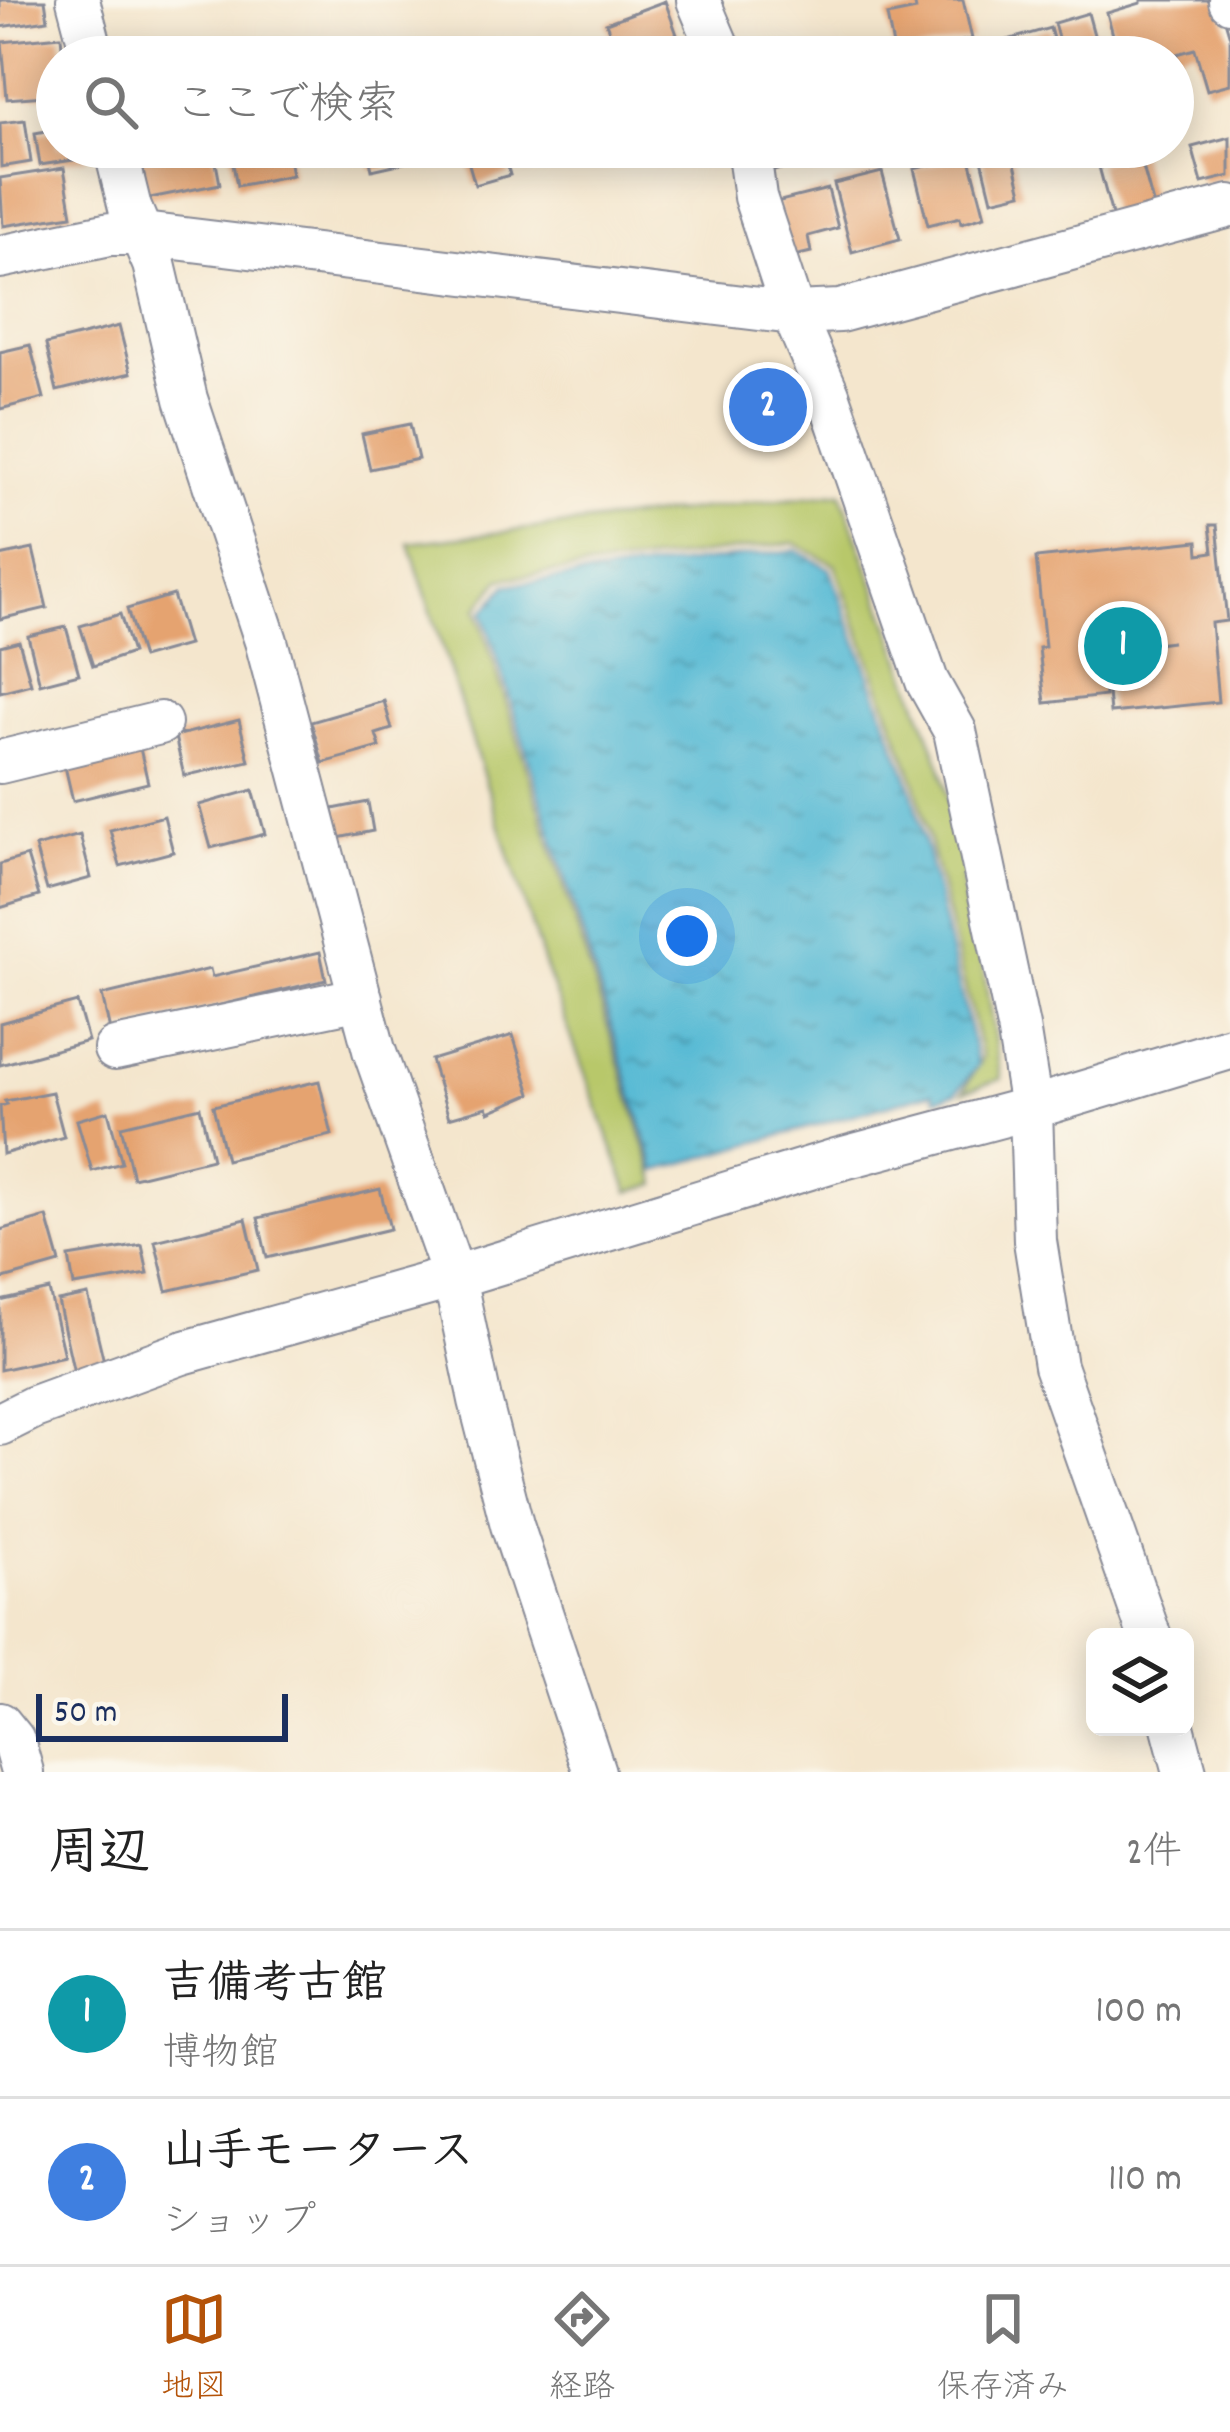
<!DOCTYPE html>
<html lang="ja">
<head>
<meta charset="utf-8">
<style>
  :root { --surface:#fff; --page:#f6f6f6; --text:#222; --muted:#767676; --line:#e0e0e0; --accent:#b45309 }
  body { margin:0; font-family:Dekko,"Klee One",sans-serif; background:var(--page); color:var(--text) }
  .controls { position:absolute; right:36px; bottom:36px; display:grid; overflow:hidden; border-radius:18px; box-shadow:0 6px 30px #0003 }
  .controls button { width:108px; height:108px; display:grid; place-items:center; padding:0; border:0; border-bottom:3px solid var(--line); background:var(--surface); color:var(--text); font:60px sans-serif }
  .scale { position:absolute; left:36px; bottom:30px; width:252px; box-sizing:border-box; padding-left:12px; border:6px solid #1b2f5e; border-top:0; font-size:33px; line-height:42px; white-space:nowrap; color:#1b2f5e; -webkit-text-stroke:9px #fbf7ec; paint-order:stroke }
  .you { position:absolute; left:687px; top:936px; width:42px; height:42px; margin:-30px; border:9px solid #fff; border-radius:50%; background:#1a73e8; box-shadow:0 0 0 18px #1a73e833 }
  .badge { display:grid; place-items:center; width:78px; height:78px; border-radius:50%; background:var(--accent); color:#fff; font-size:39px; font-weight:700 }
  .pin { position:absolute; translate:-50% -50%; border:6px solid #fff; box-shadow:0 3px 12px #0006 }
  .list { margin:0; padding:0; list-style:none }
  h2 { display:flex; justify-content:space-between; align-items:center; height:156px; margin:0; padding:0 48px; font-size:51px }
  h2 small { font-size:39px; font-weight:400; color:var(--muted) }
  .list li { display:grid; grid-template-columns:78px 1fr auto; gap:36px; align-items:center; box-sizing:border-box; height:168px; padding:0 48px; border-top:3px solid var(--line) }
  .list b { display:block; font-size:45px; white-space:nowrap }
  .list p { margin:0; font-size:39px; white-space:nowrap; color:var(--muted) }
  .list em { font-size:39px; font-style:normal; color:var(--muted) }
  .icon { flex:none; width:66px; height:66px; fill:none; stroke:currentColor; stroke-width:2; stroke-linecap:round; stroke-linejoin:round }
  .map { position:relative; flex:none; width:1230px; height:1772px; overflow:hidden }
  .search { position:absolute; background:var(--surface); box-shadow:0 6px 30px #0003; left:36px; right:36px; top:36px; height:132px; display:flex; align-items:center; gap:30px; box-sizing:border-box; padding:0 42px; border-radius:66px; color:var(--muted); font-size:45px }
  .sheet { height:492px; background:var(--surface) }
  nav { display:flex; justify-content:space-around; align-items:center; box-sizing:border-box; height:168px; border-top:3px solid var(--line); background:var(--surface); font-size:33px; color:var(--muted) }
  nav a { display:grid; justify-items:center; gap:6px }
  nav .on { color:var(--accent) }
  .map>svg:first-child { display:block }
</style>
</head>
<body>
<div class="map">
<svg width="1230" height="1772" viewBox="0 0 1230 1772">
  <defs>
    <pattern id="water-ripples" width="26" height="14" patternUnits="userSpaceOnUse" patternTransform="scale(3)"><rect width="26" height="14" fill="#56bad4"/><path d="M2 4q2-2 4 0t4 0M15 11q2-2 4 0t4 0" fill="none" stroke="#4698af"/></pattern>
  </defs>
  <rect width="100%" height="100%" fill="#fbf7ec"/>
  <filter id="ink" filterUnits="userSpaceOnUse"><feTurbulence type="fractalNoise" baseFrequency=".00833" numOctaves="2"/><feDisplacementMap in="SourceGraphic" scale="24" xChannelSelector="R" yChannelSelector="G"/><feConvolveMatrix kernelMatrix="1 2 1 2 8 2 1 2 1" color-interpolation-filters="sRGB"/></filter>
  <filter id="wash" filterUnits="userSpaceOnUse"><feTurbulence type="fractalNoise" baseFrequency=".004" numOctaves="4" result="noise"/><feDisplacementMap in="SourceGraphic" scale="48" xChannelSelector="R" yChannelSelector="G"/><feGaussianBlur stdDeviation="2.7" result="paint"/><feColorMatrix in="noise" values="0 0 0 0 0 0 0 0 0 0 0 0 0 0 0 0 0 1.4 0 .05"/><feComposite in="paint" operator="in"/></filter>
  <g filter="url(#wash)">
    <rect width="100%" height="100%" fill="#f4e6cd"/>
    <path fill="#b8c86a" stroke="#6a7c64" stroke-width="3" d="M841,493L941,767L967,876L962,879L966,912L974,910L1001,1079L963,1092L982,1057L916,785L835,565L794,543L501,579L477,609L657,1184L629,1192L544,964L409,543Z"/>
    <path fill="url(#water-ripples)" stroke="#387499" stroke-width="3" d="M796,550L830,569L912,789L978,1065L956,1093L936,1099L933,1092L656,1171L483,612L507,585Z"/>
    <g id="blocks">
      <path fill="#e5a36f" d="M0,0H45L48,20L0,27Z
        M914,0H963L972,39L895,56L887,16L916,10Z
        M1141,0H1219L1230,37V84L1207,90L1195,49L1177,54L1180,63L1173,65V57H1119L1107,13L1141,3Z
        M665,1L680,43L642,57H619L606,23Z
        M1088,13L1100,57H1063L1054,23Z
        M1050,28L1058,57H1001L997,43Z
        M61,36L63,57H57V95L7,99L2,42Z
        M576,38L583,57H538L537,53Z
        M25,120L31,162L1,167L0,123Z
        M57,129V147H85L87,158L40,165L35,133Z
        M1230,137V176L1202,183L1192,147Z
        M163,147H213L220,184L140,200L130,153Z
        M230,147H287L292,175L237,186Z
        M367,147H451L452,152L372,170Z
        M464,147H502L510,175L475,185Z
        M537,147H600V149L541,163Z
        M625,147H678L679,148L630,164Z
        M704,147H734L737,157L708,163Z
        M763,147H820L823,156L771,172Z
        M979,147H1011L1022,193L992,200Z
        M1090,147H1132V148L1093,159Z
        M1139,152L1155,211L1114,223L1098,163Z
        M969,155L985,216L961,223L960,217L928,225L914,169Z
        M64,168L72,215L3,226L0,178Z
        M882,172L900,239L852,252L834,184Z
        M828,189L838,228L808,236L811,252L790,257L776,202Z
        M119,326L131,373L57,391L46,344Z
        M30,345L44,398L0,409V352Z
        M410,424L418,459L370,469L362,434Z
        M1210,525H1217L1227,621L1211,623L1218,702L1110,713L1104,651L1172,642L1101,650L1105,696L1045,703L1039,648L1045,647L1036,558L1198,541L1199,554L1213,552Z
        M33,549L47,608L0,619V556Z
        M173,595L188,645L142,658L127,609Z
        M120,614L132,653L93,666L80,626Z
        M66,627L79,674L40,684L28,636Z
        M19,641L31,684L0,692V646Z
        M384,701L392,729L376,734L380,747L323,763L311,722Z
        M239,720L249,761L184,776L175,736Z
        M139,744L148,783L73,801L64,762Z
        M253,790L265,834L211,848L199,805Z
        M368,802L373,831L338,838L333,809Z
        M164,816L173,852L120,866L110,830Z
        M80,835L91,878L47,890L35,847Z
        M27,856L39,896L0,908V864Z
        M320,952L326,980L110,1031L102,995L210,969L212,977Z
        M77,1002L88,1041L0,1065V1023Z
        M513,1035L531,1094L489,1112L487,1107L449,1118L431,1060Z
        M319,1081L332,1135L226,1160L213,1106Z
        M52,1092L64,1137L3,1154L0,1106L7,1104L5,1101Z
        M200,1107L212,1159L133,1178L121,1126Z
        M108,1111L122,1163L92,1171L77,1120Z
        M380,1189L390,1229L267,1258L258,1218Z
        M47,1217L60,1263L0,1280V1230Z
        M246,1219L258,1270L167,1291L155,1241Z
        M142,1245L148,1274L74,1286L69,1257Z
        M49,1290L64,1356L0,1370V1301Z
        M88,1295L105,1366L74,1373L58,1301Z"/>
    </g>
  </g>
  <g filter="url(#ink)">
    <use href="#blocks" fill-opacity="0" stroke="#888a96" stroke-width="3"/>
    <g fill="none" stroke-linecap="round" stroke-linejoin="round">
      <g stroke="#888a96" stroke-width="46">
        <path id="minor" d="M78,0L93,57
          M698,0L722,57
          M1230,0V1
          M115,147L130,208L154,264L186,399L266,641L374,1050L454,1277L480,1400L512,1525L594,1772
          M748,147L755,197L793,313L828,394L927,681L955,731L1018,1027L1031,1108L1035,1241L1055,1366L1150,1637
          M0,257L110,234H143L793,313L840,311L1230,206
          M0,762L160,723
          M115,1049L361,998
          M0,1424L34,1407L182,1353L454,1277L836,1160L1031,1108L1230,1048
          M0,1724L13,1740L22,1772
          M1173,1727L1185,1772"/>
      </g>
      <use href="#minor" stroke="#fff" stroke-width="42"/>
    </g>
  </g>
</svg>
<div class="controls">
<button><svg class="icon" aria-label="layers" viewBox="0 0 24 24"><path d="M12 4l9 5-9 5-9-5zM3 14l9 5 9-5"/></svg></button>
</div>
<div class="scale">50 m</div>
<div class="you"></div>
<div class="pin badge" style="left:1123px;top:646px;background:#0f9aa8">1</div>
<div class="pin badge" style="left:768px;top:407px;background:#3f7fe0">2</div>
<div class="search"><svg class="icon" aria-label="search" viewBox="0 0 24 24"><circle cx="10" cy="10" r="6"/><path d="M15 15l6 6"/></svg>ここで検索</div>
</div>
<section class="sheet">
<h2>周辺<small>2件</small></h2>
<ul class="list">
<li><span class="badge" style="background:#0f9aa8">1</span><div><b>吉備考古館</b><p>博物館</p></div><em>100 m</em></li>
<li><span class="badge" style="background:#3f7fe0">2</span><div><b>山手モータース</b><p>ショップ</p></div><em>110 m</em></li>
</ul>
</section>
<nav>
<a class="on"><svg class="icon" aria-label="map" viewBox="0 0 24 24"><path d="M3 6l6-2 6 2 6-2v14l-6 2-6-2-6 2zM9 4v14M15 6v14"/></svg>地図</a>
<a><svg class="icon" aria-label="directions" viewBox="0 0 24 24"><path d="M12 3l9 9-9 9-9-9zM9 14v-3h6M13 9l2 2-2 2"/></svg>経路</a>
<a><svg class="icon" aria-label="saved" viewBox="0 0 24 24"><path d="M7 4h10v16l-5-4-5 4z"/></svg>保存済み</a>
</nav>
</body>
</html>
